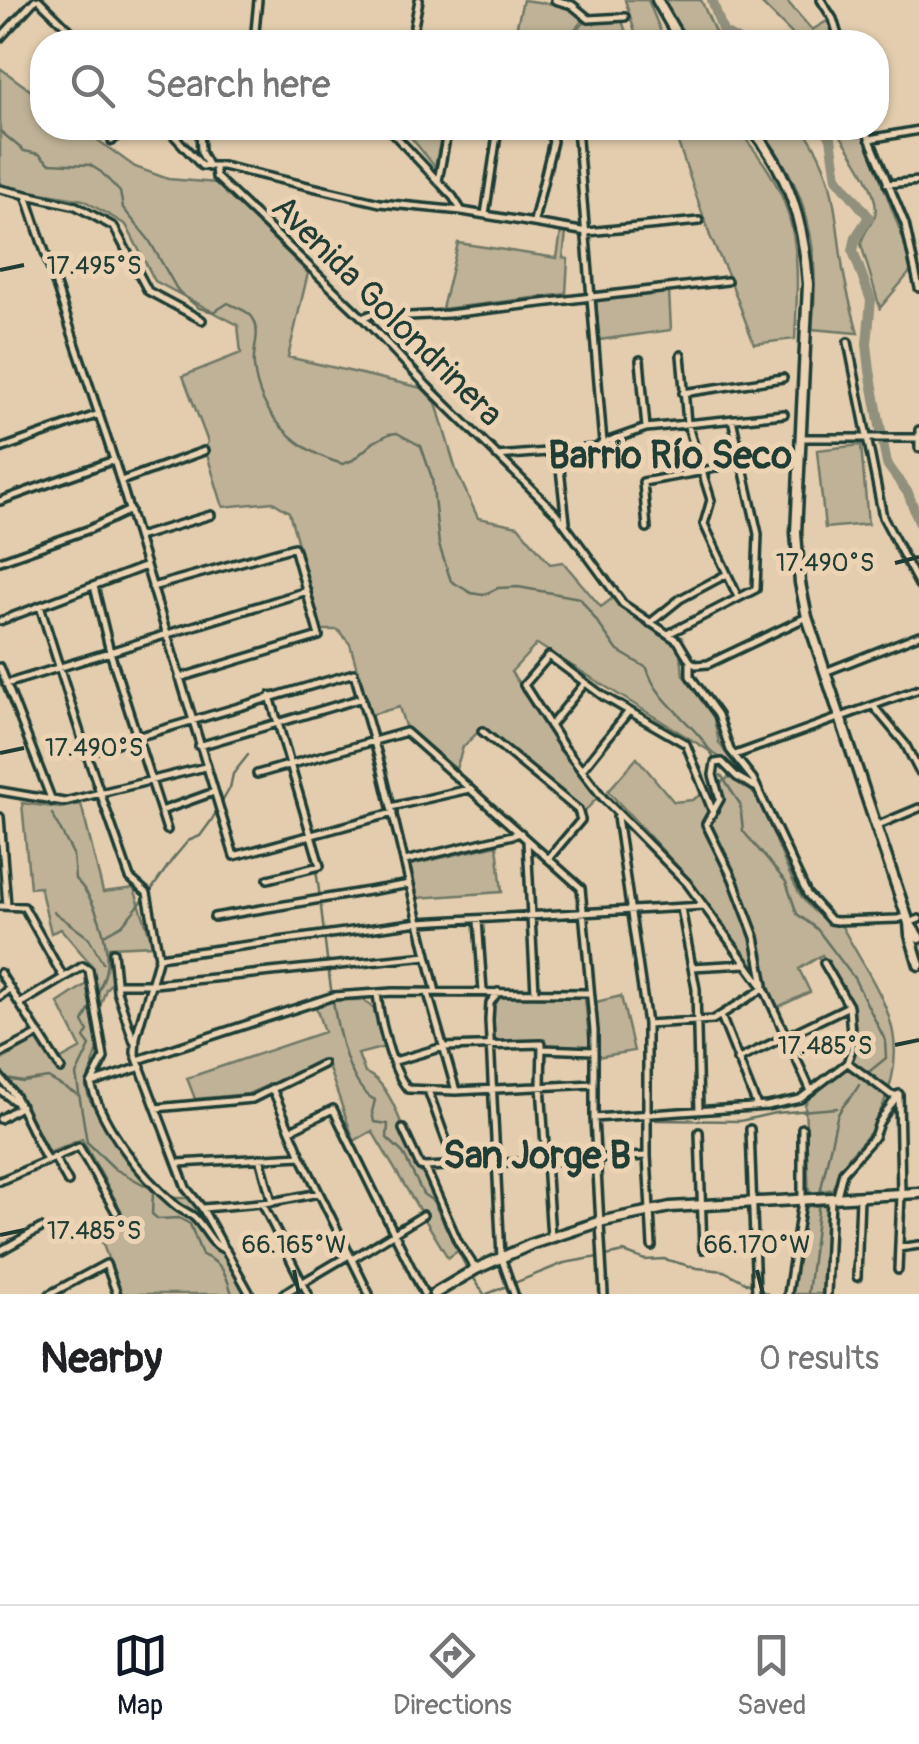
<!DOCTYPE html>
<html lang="en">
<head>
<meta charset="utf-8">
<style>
  :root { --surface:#fff; --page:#f6f6f6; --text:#202124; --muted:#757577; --line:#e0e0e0; --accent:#111827 }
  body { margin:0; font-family:Pangolin,sans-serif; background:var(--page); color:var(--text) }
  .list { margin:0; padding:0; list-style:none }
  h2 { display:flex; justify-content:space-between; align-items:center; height:130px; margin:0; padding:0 40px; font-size:42px }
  h2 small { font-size:32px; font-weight:400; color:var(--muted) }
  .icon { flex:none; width:55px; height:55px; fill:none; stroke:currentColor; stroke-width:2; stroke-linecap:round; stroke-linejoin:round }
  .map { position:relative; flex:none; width:919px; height:1294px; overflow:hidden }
  .search { position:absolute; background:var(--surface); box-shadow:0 2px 8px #0004; left:30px; right:30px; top:30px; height:110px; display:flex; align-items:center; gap:25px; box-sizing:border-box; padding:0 35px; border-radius:40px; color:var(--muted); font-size:38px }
  .sheet { height:310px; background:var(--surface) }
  nav { display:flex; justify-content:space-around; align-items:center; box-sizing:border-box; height:140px; border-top:2px solid var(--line); background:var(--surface); font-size:28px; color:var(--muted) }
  nav a { display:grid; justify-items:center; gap:5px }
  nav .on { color:var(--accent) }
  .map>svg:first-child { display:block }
</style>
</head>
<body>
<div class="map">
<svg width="919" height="1294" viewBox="0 0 919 1294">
  <rect width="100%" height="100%" fill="#e3cdae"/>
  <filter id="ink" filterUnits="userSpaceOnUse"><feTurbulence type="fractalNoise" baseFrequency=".01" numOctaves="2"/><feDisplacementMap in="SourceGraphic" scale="20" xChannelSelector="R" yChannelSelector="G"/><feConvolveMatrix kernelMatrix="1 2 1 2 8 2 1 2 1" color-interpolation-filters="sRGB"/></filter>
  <g filter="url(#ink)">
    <path fill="#bfb297" stroke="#6f7866" stroke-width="2.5" d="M523,0L568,6L584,19L563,42H513Z
      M625,0H648L665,42H638Z
      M662,0H701L715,32L724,42H690Z
      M758,0H786L812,30L829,20L835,42H800Z
      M586,21H622L630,42H573L572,35Z
      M0,68L42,99V128H81L135,167L168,179L217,183L308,273L288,357L422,388L436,403L456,470L478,518L518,526L550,564L563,562L601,607L614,597L675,644L681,654L683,675L713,714L719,743L737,768L537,644L511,672L599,796L584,812L483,727L463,747L456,769L405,726L399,707L370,715L350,644L338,630H322L289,512L273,502L223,507L205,448L208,442L183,376L241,353L238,325L155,281L126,225L83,200L0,186Z
      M405,128H443L435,167L405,130Z
      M673,128H736C800,199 800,248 795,339L754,344L729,277L710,236Z
      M759,128H802C835,169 835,213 842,263C845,286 852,310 858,333L812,329C821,251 809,189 759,128Z
      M836,128H862L908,252L911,271L880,308L861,244C863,232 871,226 875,215C881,191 848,149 836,128Z
      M561,232L566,233L563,258L568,259L566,294L442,309L458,243L557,258Z
      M669,291L671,330L599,340L596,299Z
      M861,445L868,524L825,528L817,450Z
      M637,758L674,802L692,800L730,777C739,782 750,788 756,796C782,835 788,915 841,925C887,1007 919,1040 871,1131C864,1143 852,1150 846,1161C840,1169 837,1180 833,1189L809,1194L805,1105C811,1091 827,1084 839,1075C877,1044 845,985 822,955L799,969L810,992L778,1007L768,989L689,879L608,791Z
      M22,803L60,808L81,804L103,892L134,888L153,945L109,947L114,979L106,989L94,1024L98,1049L86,1086L89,1098L127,1162L165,1198H190L233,1266L245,1294H121L97,1228L122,1212L82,1139L49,1153L19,1094L0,1071V1061L37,1040L52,1064L81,1048L58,1003L85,985L94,968L61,929L51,933L40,887L30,888Z
      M497,845L502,892L417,898L410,865Z
      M499,996L585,998L590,1047L545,1045L544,1040L494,1041L493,1005Z
      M621,996L634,1051L597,1057L596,1002Z
      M333,1000H364L374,1009L385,1047L358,1054L365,1073C393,1081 407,1144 418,1170L427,1178L459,1250L448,1258L372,1131L354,1141L326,1060L248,1094L195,1099L187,1078L324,1032L315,1004Z
      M828,1205L822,1294H792L805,1211L808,1206Z"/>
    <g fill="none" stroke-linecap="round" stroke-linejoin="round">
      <path stroke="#636f5f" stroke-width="2.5" d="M0,131L24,151L39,154L49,163L90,165L101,172L120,192L123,208L149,240L178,291L199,308L214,312L228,303C237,308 250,311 254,320C261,334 252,351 254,366C258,415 298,452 343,464L353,460L374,442L389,434L397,433L421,446L432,478L439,545L451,581L471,593L483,595L498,588L518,587L580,598L618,651L647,668C657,705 699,724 714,759
        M721,775L740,804L743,831L786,882L797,914L817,929L854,978L885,1040L886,1058L870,1071
        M52,814L73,854L75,879C95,897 110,942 106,969C103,987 91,1005 83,1022L88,1031L84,1038L90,1046L76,1075L87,1142L115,1169L150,1188L153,1192L152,1214L158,1219L179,1218L190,1224L202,1255C223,1263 226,1274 232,1294
        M316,871C326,920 329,1079 375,1100L372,1112L374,1122L388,1124L387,1138L403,1153L423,1194L433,1201L467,1269
        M150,892L172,860L188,841L200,836L211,821L230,788L233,774L248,755
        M54,912L89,938L103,963
        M104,935L122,925L145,898
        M1,1078L23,1082L48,1078L78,1095
        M656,1120L740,1121L775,1113L837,1108
        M606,1256L624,1252L645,1260L664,1259L697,1268L724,1271L768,1294
        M473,1277L484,1294
        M487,1294L564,1263L598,1257
        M808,1294L820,1193L837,1117C840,1106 853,1097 859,1085"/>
      <path stroke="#90907b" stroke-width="10" d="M712,0L723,32L741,42
        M824,128L831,138L837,178L869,217L856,237L853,251L871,300L867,344L870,371L887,464L908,493L919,522"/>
      <g stroke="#1f3d34" stroke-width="12">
        <path id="minor" d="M39,0L82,42
          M555,0L572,5L589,19L625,17
          M821,0L833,19L840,42
          M414,26L419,0
          M0,38L35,0
          M254,42L258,0
          M167,128L202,166H223L380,203L462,211L587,232L699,221
          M200,128L201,152L209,167
          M388,128L453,197L462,211
          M865,128L905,224L919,288
          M869,139L919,130
          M112,141L123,128
          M215,168L216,177L363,318L427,386L557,514L623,604L678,641L690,661V676L718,715L730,750L753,779L807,894L830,920L836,921L898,919L907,916
          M438,181L448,128
          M887,184L919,181
          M0,189L76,206L114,227L148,291L202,320
          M26,195L114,460L234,856L393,813
          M485,215L498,128
          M534,221L553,141L547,128
          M364,317L372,314L390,317L448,314L727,281
          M848,342L883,517L919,585
          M681,355L687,423L711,500L704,524L738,597
          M640,360L646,428
          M683,393L783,378
          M919,430V448
          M800,438H918
          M603,443L646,428L784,414
          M0,449L99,414
          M558,451L566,522
          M497,456L596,448L603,443L577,128
          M121,481L204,451
          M0,501L114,460
          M647,528L643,482L704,471L741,460
          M138,537L211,515
          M0,561L90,529L130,510
          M94,586L110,652L167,830
          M152,587L294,547L319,636L179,678
          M40,606L86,752L130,878L147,893L159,957
          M0,621L146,566
          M650,623L680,599L727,574
          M668,634L756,589L758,534L732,419
          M690,661L696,665L708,664L807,617
          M0,667L52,801
          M825,672L919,635
          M6,684L307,591
          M875,708L905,744L919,771
          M550,726L585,683
          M482,731L578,810L581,820L548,859
          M199,746L362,698
          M86,752L354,673L381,766L436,992
          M735,755L919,689
          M582,770L629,711
          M257,774L406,732L581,888L594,1031V1118L604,1294
          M755,787L737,777L722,762L715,763L713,775L720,799L706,824L733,879L755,937L764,985
          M0,791L64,802L205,767
          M391,807L469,789
          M161,811L214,792
          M713,812L686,744L603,696L549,656L524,685L563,746L603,798L687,883L764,988L811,1091
          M0,817L7,906
          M617,817L647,1024V1156L652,1246
          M876,826L919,808
          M527,841L535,992
          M405,861L521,833
          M268,879L320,866L270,696
          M0,906L24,907L62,975
          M681,908L696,989L699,1111
          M214,917L410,884
          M478,920L483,991
          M909,923L919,919
          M113,952L117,991L134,1042
          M692,967L746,964
          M0,973L61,1069
          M117,984H154L427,956
          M498,992L490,1003L489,1020L501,1257L514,1294
          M428,993L456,1091
          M377,994C380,1020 391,1070 408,1089L456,1091L593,1084
          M0,996L10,988
          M21,1003L83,966L89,970L104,1058L91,1084C103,1127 140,1175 174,1204C180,1210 188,1212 194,1217C206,1228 210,1245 226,1250
          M721,1016L757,1106
          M647,1024L713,1020L764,988
          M542,1049L594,1051
          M0,1054L39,1034
          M138,1060L334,996L393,992L588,993
          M737,1060L849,1006
          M395,1061L443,1047L542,1044L541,1085L551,1237
          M848,1063L891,1095H896
          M0,1077L15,1096L47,1161
          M92,1083L141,1067
          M272,1088L301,1156L369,1294
          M0,1090L18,1104
          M429,1093L455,1165
          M156,1108L252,1099L323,1064
          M594,1118L767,1106L800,1099L847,1063L852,1049L849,1006L824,963
          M0,1119L21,1106
          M403,1129L420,1166L425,1167L647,1156
          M750,1129L756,1294
          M291,1130L333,1109L424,1294
          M699,1132L703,1249
          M54,1157L68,1182
          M260,1158L272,1202
          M179,1163L301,1156
          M425,1167L458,1242L476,1269
          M0,1181L79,1147L116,1212
          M837,1196L843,1172L874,1137L879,1123L897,1096
          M262,1203L308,1294
          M203,1208L272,1202L319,1193
          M899,1248L919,1245
          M0,1251L41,1228
          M352,1259L423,1215
          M898,1270L901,1194L899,1094
          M857,1277L860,1197
          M50,1294L106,1264L117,1294
          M250,1294L202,1208L186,1188L135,1053L136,1037L159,957L419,922L704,906
          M283,1294L349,1255
          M788,1294L802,1201V1128
          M827,1294L831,1199"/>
      </g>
      <g stroke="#1f3d34" stroke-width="15">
        <path id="major" d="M657,0L681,42
          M751,128C790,173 804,226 808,284L796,533L800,583L807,617L876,826L909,923L919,938
          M909,923L910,935L919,965
          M434,1294L476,1269L532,1244L599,1222L670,1207L919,1193"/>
      </g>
      <use href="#minor" stroke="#ebd3b3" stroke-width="5"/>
      <use href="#major" stroke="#ebd3b3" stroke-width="8"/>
    </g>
  </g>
  <path fill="none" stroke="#1f3d34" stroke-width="4" d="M0,270L24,265M895,563L919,557M0,753L24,748M895,1045L919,1040M0,1235L24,1230M294,1270L299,1294M757,1270L763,1294"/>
  <g text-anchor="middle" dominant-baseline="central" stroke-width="10" stroke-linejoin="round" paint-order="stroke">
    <g font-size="35" fill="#1f3d34" stroke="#ebd3b3">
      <text transform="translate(387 311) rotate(45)">Avenida Golondrinera</text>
    </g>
    <g font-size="38" font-weight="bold" fill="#1f3d34" stroke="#ebd3b3">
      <text x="670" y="456">Barrio Río Seco</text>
      <text x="537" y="1156">San Jorge B</text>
    </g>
  </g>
  <g font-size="25" text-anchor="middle" fill="#1f3d34" stroke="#ebd3b3" stroke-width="10" stroke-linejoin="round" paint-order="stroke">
    <text x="94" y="274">17.495°S</text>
    <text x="825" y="571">17.490°S</text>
    <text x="94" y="756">17.490°S</text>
    <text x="825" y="1054">17.485°S</text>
    <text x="94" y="1239">17.485°S</text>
    <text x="294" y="1253">66.165°W</text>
    <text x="757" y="1253">66.170°W</text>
  </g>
</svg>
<div class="search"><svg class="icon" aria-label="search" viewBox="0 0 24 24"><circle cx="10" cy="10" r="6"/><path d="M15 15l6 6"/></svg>Search here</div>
</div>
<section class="sheet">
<h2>Nearby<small>0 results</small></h2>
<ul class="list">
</ul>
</section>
<nav>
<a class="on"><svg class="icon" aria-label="map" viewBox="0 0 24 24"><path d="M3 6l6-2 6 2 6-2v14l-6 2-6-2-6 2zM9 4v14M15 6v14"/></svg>Map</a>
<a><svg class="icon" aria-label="directions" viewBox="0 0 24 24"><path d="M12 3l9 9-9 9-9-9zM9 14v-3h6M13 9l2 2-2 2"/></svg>Directions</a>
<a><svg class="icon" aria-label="saved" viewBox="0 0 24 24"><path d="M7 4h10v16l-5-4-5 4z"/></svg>Saved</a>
</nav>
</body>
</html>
